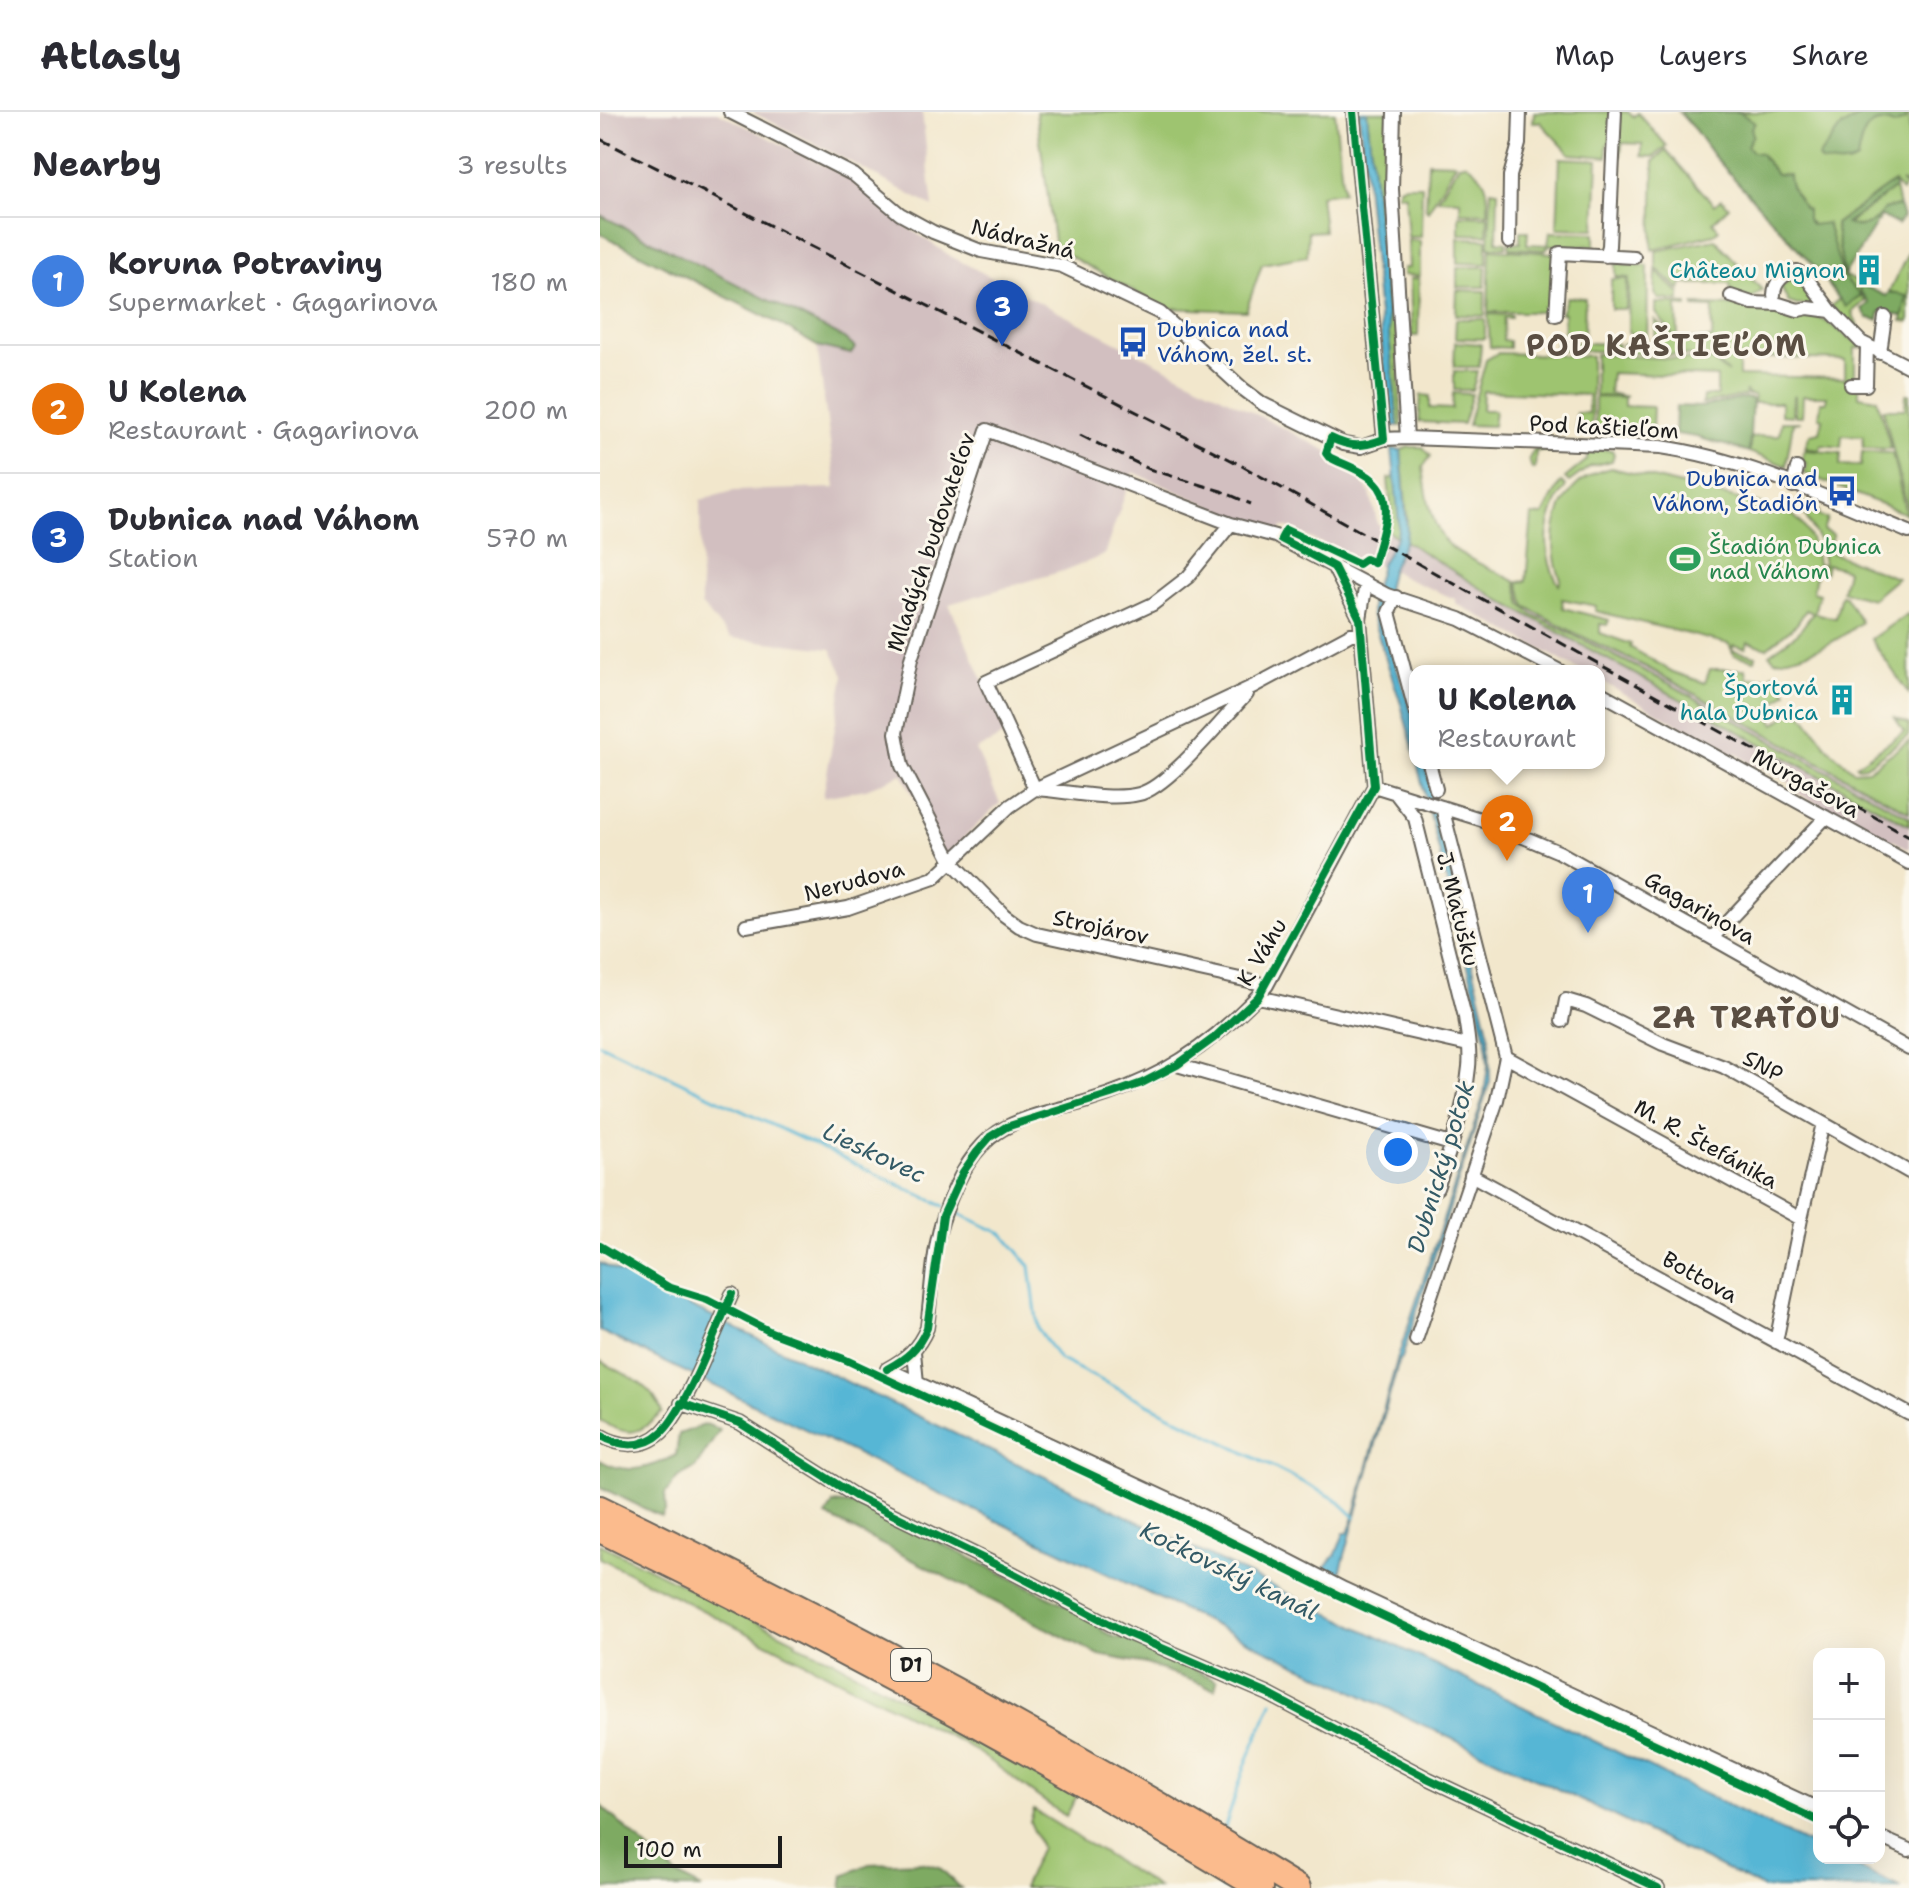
<!DOCTYPE html>
<html lang="en">
<head>
<meta charset="utf-8">
<style>
  :root { --surface:#fff; --page:#f2f2f3; --text:#2b2b33; --muted:#7c7c81; --line:#e1e1e2; --accent:#c8321e }
  body { margin:0; font-family:"Shantell Sans",sans-serif; background:var(--page); color:var(--text) }
  .controls { position:absolute; right:24px; bottom:24px; display:grid; overflow:hidden; border-radius:16px; box-shadow:0 8px 32px #0002 }
  .controls button { width:72px; height:72px; display:grid; place-items:center; padding:0; border:0; border-bottom:2px solid var(--line); background:var(--surface); color:var(--text); font:40px sans-serif }
  .scale { position:absolute; left:24px; bottom:20px; width:158px; box-sizing:border-box; padding-left:8px; border:4px solid #1c1c1c; border-top:0; font-size:22px; line-height:28px; white-space:nowrap; color:#1c1c1c; -webkit-text-stroke:6px #fbf7ec; paint-order:stroke }
  .you { position:absolute; left:798px; top:1040px; width:28px; height:28px; margin:-20px; border:6px solid #fff; border-radius:50%; background:#1a73e8; box-shadow:0 0 0 12px #1a73e833 }
  .badge { display:grid; place-items:center; width:52px; height:52px; border-radius:50%; background:var(--accent); color:#fff; font-size:26px; font-weight:700 }
  .pin { position:absolute; translate:-50% -66px; filter:drop-shadow(0 2px 4px #0008) }
  .pin::after { content:''; position:absolute; top:42px; width:28px; height:24px; background:inherit; clip-path:polygon(0 0,100% 0,50% 100%) }
  .popup { position:absolute; left:809px; top:553px; width:196px; height:104px; box-sizing:border-box; display:grid; place-content:center; border-radius:16px; background:var(--surface); filter:drop-shadow(0 2px 6px #0005); font-size:26px; white-space:nowrap; color:var(--muted) }
  .popup b { font-size:30px; color:var(--text) }
  .popup::after { content:''; position:absolute; left:50%; top:100%; margin-left:-16px; border:16px solid transparent; border-top-color:var(--surface) }
  .list { margin:0; padding:0; list-style:none }
  h2 { display:flex; justify-content:space-between; align-items:center; height:104px; margin:0; padding:0 32px; font-size:34px }
  h2 small { font-size:26px; font-weight:400; color:var(--muted) }
  .list li { display:grid; grid-template-columns:52px 1fr auto; gap:24px; align-items:center; box-sizing:border-box; height:128px; padding:0 32px; border-top:2px solid var(--line) }
  .list b { display:block; font-size:30px; white-space:nowrap }
  .list p { margin:0; font-size:26px; white-space:nowrap; color:var(--muted) }
  .list em { font-size:26px; font-style:normal; color:var(--muted) }
  .icon { flex:none; width:44px; height:44px; fill:none; stroke:currentColor; stroke-width:2; stroke-linecap:round; stroke-linejoin:round }
  .map { position:relative; flex:none; width:1309px; height:1776px; overflow:hidden }
  header { display:flex; align-items:center; gap:48px; box-sizing:border-box; height:112px; padding:0 40px; background:var(--surface); border-bottom:2px solid var(--line) }
  header strong { font-size:38px }
  nav { display:flex; gap:44px; margin-inline-start:auto; font-size:28px }
  main { display:flex }
  aside { flex:1; background:var(--surface) }
  .map>svg:first-child { display:block }
</style>
</head>
<body>
<header>
<strong>Atlasly</strong>
<nav><a>Map</a><a>Layers</a><a>Share</a></nav>
</header>
<main>
<aside>
<h2>Nearby<small>3 results</small></h2>
<ul class="list">
<li><span class="badge" style="background:#3f7fe0">1</span><div><b>Koruna Potraviny</b><p>Supermarket · Gagarinova</p></div><em>180 m</em></li>
<li><span class="badge" style="background:#e8710a">2</span><div><b>U Kolena</b><p>Restaurant · Gagarinova</p></div><em>200 m</em></li>
<li><span class="badge" style="background:#1a4fb4">3</span><div><b>Dubnica nad Váhom</b><p>Station</p></div><em>570 m</em></li>
</ul>
</aside>
<div class="map">
<svg width="1309" height="1776" viewBox="0 0 1309 1776">
  <rect width="100%" height="100%" fill="#fbf7ec"/>
  <filter id="ink" filterUnits="userSpaceOnUse"><feTurbulence type="fractalNoise" baseFrequency=".0125" numOctaves="2"/><feDisplacementMap in="SourceGraphic" scale="16" xChannelSelector="R" yChannelSelector="G"/><feConvolveMatrix kernelMatrix="1 2 1 2 8 2 1 2 1" color-interpolation-filters="sRGB"/></filter>
  <filter id="wash" filterUnits="userSpaceOnUse"><feTurbulence type="fractalNoise" baseFrequency=".006" numOctaves="4" result="noise"/><feDisplacementMap in="SourceGraphic" scale="32" xChannelSelector="R" yChannelSelector="G"/><feGaussianBlur stdDeviation="1.8" result="paint"/><feColorMatrix in="noise" values="0 0 0 0 0 0 0 0 0 0 0 0 0 0 0 0 0 1.4 0 .05"/><feComposite in="paint" operator="in"/></filter>
  <g filter="url(#wash)">
    <rect width="100%" height="100%" fill="#f2e7cc"/>
    <path fill="#d2bfc0" d="M0,0H117L249,66L294,106L352,145L743,347L770,381L778,413L898,487L915,496L927,492L1030,535L1309,689V737L1294,729L1290,730L1192,678L1190,671L1158,654L1156,656L1136,641L1132,645L1124,640L1125,635L1104,623L1099,624L999,568V559H981L857,492L855,487L805,466L782,452L780,454L764,444L757,449L687,415H682L680,421L653,410L649,411L533,360L504,443L470,457L349,492L407,622L376,638L400,691L345,744L302,662L266,677L223,685L244,563L231,537L130,526L101,493L100,388L133,379L236,376L217,234L251,242L254,236L244,226L0,103Z
      M152,0H322L333,95L247,48Z"/>
    <path fill="#9ec46f" stroke="#5d7046" stroke-width="2" fill-rule="evenodd" d="M436,0H735L743,80L720,83L724,119L708,120L707,144L662,152L646,199L564,196L455,136Z
      M767,0H790L785,34L802,314H798Z
      M934,0H1014L1013,26L1007,33V45L970,42L940,10H933Z
      M1016,0H1028L1033,5L1038,1L1067,34L1054,45L1042,44V32L1022,31L1021,44H1015Z
      M1079,0H1309V68L1307,72L1301,70L1305,74L1302,80L1294,70L1235,112L1244,163L1257,170L1261,176L1259,181L1265,189L1252,200L1260,220L1231,194L1239,187L1213,153L1113,43L1095,18Z
      M1066,38L1114,93L1122,87L1129,95L1113,110L1119,118L1114,122L1052,138L1054,49Z
      M960,46L998,48L995,117L957,116Z
      M828,50L856,51L828,99L826,97Z
      M865,51C887,64 889,77 888,101L860,100V88L838,87L859,52Z
      M805,73H822L821,125H808L805,83L797,82L799,76Z
      M1295,76L1299,94L1284,97C1274,112 1266,117 1247,112Z
      M891,78L898,79L897,129L906,130V135H889Z
      M859,103L888,104L887,123L859,122Z
      M920,119H928L927,132L948,133L950,120L995,121V134L950,133L945,138L909,136V131H920Z
      M858,126L887,127V152L858,151Z
      M1115,127L1162,178L1151,187L1131,181L1130,172H1082L1080,178L1056,156V139Z
      M808,128L820,129V164L803,163V156H809Z
      M890,137L953,141L957,146L950,195L947,200H888Z
      M1309,139V210L1302,209L1306,185L1289,180Z
      M1016,151L1048,154L1047,241L1022,240V232L1042,233V222L1028,221L1029,166L1016,165Z
      M857,155H886L885,175H857Z
      M1056,159L1080,182V189L1059,187L1055,182Z
      M1193,165L1199,167L1219,193H1197L1188,190L1181,175Z
      M819,166L818,224H812L810,167Z
      M1011,167H1027L1026,197H1011Z
      M857,178L885,179V204L856,203Z
      M967,185L985,186L984,225H964V201H961Z
      M1056,191L1087,192V195L1077,194L1078,227H1112L1113,196L1094,195V193L1148,194L1195,203L1210,202L1225,209L1260,233L1261,236H1255V273H1259V284L1277,287L1291,337L1263,336V324L1242,323L1241,335L1221,333L1220,338L1205,336L1210,322L1220,320L1223,306L1219,305L1221,290H1226L1227,284H1203L1202,304H1195V284H1193L1192,304L1181,303V291H1154V284L1149,283L1145,279L1147,283L1102,292L1103,284H1117V265L1011,261L1009,281L1027,285L995,284V242L1112,249L1128,261C1110,240 1082,244 1056,242L1055,208L1075,226L1056,201ZM1139,245L1245,248V266L1139,264Z
      M888,202L911,203V206H904L903,228L909,229V236L890,235Z
      M856,207H885V227L855,226Z
      M855,230L881,232L879,255H854Z
      M956,230L1018,232L1017,240L956,237Z
      M898,241L991,244L992,319L976,318V301H988V283L883,279L882,298H895L893,314L868,313L886,248Z
      M854,259H878L872,278H854Z
      M853,281L872,282L863,312L819,310L821,283L830,284V296L852,297Z
      M1306,282H1309V403L1283,297H1305Z
      M995,285L1024,286V294L1053,295L1052,320L995,317Z
      M1181,310H1200L1193,311L1186,354L1149,340L1151,325L1179,323Z
      M809,335H823L831,344L823,355C826,379 830,408 844,428C857,444 897,459 916,470L922,493L932,502L1066,570L1309,705V713L898,487L805,429L807,405L801,338Z
      M937,336L1012,338L1014,342L1012,349L991,354L969,370L965,366L987,348V341L936,339L935,357H932L929,347L934,337Z
      M1204,338L1241,341L1240,353L1261,354L1262,340L1292,341L1306,402L1201,360L1205,359L1207,351L1202,350Z
      M1012,356L1187,399C1206,411 1215,430 1217,452L1224,453L1220,430L1203,400L1205,398L1201,389L1219,399L1218,403L1227,407L1223,418L1233,423L1227,439L1297,466L1272,487L1242,479L1247,458L1227,452L1225,461L1217,458L1213,480L1219,482L1214,501L1235,506L1241,483L1245,484L1261,510C1235,532 1208,544 1175,548L1169,542L1198,521L1213,501L1206,498L1197,512L1167,536L1148,530L1146,536L1133,533L1132,538L1156,544L1155,548L1134,543L1129,532L995,499L996,494L962,487L963,496L1009,508L1007,513L1000,512V521L1031,532L1030,535L1073,560L1105,571L1110,557H1146L1147,566L1169,565L1174,561L1187,580L1166,599L1175,612L1198,595L1228,636L1254,659L1268,658L1309,629V700L1048,556L973,520L925,494L918,470L926,469L932,403H943L959,373L961,370L966,374C945,404 940,441 959,473L961,468C943,423 959,365 1012,356Z
      M795,365L799,411L797,425L786,418L792,406L788,367Z
      M1307,502L1309,505V582L1271,527Z
      M1295,606L1309,612L1308,624L1266,654L1258,655L1256,653L1304,620Z
      M0,1249C24,1262 53,1273 62,1300C39,1324 28,1325 0,1309Z
      M0,1432L196,1529L195,1532L231,1547L477,1684L466,1704C429,1681 399,1652 361,1630L0,1446Z
      M434,1698L559,1776H423L441,1735L430,1710Z"/>
    <path fill="#7eaa62" stroke="#4d633f" stroke-width="2" d="M1079,0H1139L1155,10L1151,16L1153,23L1147,34L1152,40L1160,41L1176,62L1189,63C1189,76 1198,88 1207,98V107L1212,113L1227,111L1243,164L1261,184L1246,195L1213,153L1113,43L1095,18Z
      M1267,0H1306V8L1294,13C1266,1 1260,28 1257,48C1244,55 1234,52 1221,50L1218,46L1240,16Z
      M1294,70L1295,76L1246,111C1263,119 1274,112 1284,97L1299,94L1303,105L1298,113L1281,104L1244,163L1235,112Z
      M0,103L244,226L255,236L251,242L217,234L176,210L0,122Z
      M1258,167L1263,170L1262,173L1286,184L1289,180L1307,184L1303,204L1280,200L1278,208L1268,206L1262,197L1269,191L1260,179Z
      M1145,286L1152,287L1149,340L1096,325L1075,322L1076,294L1102,295Z
      M106,1312L120,1318L95,1356L78,1365L65,1382L66,1397L62,1405L0,1375V1348C26,1364 51,1356 76,1343L79,1322Z
      M233,1391L265,1394L491,1505L503,1519L514,1525L530,1527L617,1568L615,1577L546,1552L499,1543L226,1404Z
      M0,1693L78,1764L102,1776H0Z
      M321,1750L339,1755L361,1776H242L244,1763L269,1752Z"/>
    <path fill="#56b6d5" stroke="#396978" stroke-width="2" d="M759,0H767L798,314H790Z
      M792,337L801,338L807,419L805,429L791,459L780,509L812,600L815,643L801,592L771,502V490L781,452L797,425L799,411Z
      M817,651H825L889,923L890,969L802,1246L799,1249L738,1468L721,1461L736,1442L744,1421H748L753,1408L797,1248L884,983L888,953L886,926Z
      M0,1151L1219,1737V1746H1238L1301,1776H1164L0,1219Z"/>
    <g fill="none" stroke-linecap="round" stroke-linejoin="round">
      <path stroke="#56b6d5" stroke-width="3" d="M0,932L344,1094
        M351,1098L403,1122L430,1154L438,1217L459,1247L736,1387L755,1405
        M623,1721L645,1654L672,1590
        M622,1776L623,1764"/>
    </g>
  </g>
  <g filter="url(#ink)">
    <g fill="none" stroke-linecap="round" stroke-linejoin="round">
      <g stroke="#67635a" stroke-width="16">
        <path id="minor" d="M130,0L254,63L300,102L333,120L381,139L462,154L560,201L643,277L663,292L744,332L761,335L784,327L807,326L1061,335C1146,347 1230,387 1309,420
          M753,0L784,327
          M794,0L792,77L807,326
          M909,130L910,64L919,32L920,0
          M1006,144L1009,134L1015,0
          M1174,183C1174,171 1184,160 1197,159L1205,164L1231,199
          M1131,184L1152,191L1179,192L1198,198L1208,196L1231,199L1261,230L1309,255
          M956,203L960,141L1034,145
          M1280,241L1285,205
          M1251,273H1266L1267,233
          M1193,374L1197,356
          M631,412L588,465L553,492L386,570L435,677C466,679 510,689 539,682C569,675 623,606 647,582
          M734,456L760,507
          M796,485L789,500L815,598
          M999,580L1309,751
          M829,651L836,677
          M774,674L883,708L959,740L1309,937
          M797,683L815,706L865,905C867,921 871,938 869,955C865,996 850,1038 837,1076
          M146,814L248,796L334,766L410,694L435,677L654,574L751,522L760,521
          M1112,826L1226,705
          M667,873L437,822L419,814L404,803L352,750L302,654L296,621L311,547L387,318L631,412L675,424L787,483L860,507L960,559
          M658,885L868,933
          M962,909L966,888L986,894L1063,932L1124,955L1309,1060
          M906,945L1201,1107L1223,1011
          M577,953L851,1032
          M871,1063L1309,1302
          M816,1228L897,988L906,945L842,695
          M1176,1230L1201,1107
          M314,1240L317,1271
          M287,1257L591,1398L744,1477L1219,1697
          M287,1257C307,1246 318,1237 327,1216C332,1178 332,1136 345,1101C355,1072 372,1037 398,1020C422,1004 457,998 485,990C544,972 587,950 633,908C645,897 657,886 667,873L774,674L760,507L766,471
          M81,1291L140,1311L257,1385L407,1458L527,1521L668,1582L829,1667L1058,1776
          M0,1323C20,1335 44,1337 62,1320C87,1296 117,1215 132,1182
          M1279,1725L1309,1738"/>
      </g>
      <g stroke="#67635a" stroke-width="28">
        <path id="motorway" d="M0,1396C239,1512 472,1637 698,1776
          M0,1418C226,1528 445,1646 660,1776"/>
      </g>
      <use href="#minor" stroke="#fff" stroke-width="12"/>
      <use href="#motorway" stroke="#fbbb8d" stroke-width="24"/>
      <path stroke="#1c1c1c" stroke-width="3" stroke-dasharray="12 6" stroke-linecap="butt" d="M0,27L633,349L1309,724
        M480,323L549,357L621,379L651,392"/>
      <g stroke="#fbf7ec" stroke-width="13">
        <path id="cycleway" d="M0,1134L68,1175L107,1187L171,1220L244,1247L562,1396L736,1482L1219,1709
          M287,1257C307,1246 318,1237 327,1216L343,1104L363,1060L377,1040L390,1025L406,1015L511,982L542,971L577,953L614,926L658,885L774,674L760,507L734,455L681,427L686,418L758,452L765,447L774,451C780,425 798,390 773,368C762,358 742,352 729,345L726,341L731,326C751,336 763,335 784,327L753,0
          M81,1291L140,1311L257,1385L407,1458L527,1521L668,1582L829,1667L1058,1776
          M0,1323C20,1335 44,1337 62,1320C87,1296 117,1215 132,1182"/>
      </g>
      <use href="#cycleway" stroke="#00873e" stroke-width="8"/>
    </g>
  </g>
  <defs>
    <g id="building-bare" transform="scale(2.4)"><path d="M-4-6H4V6H1V3H-1V6H-4ZM-2.5-4.3h1.7v1.8h-1.7ZM.8-4.3h1.7v1.8H.8ZM-2.5-1h1.7V.8h-1.7ZM.8-1h1.7V.8H.8Z" fill="#0f9aa8" stroke="#fbf7ec" stroke-width="2.5" paint-order="stroke"/></g>
    <g id="bus-bare" transform="scale(2.4)"><path d="M-5-6H5V4H4V6H2V4H-2V6H-4V4H-5ZM-3.5-4V0h7V-4ZM-3.5 1.2v1.5H-2V1.2ZM2 1.2v1.5H3.5V1.2Z" fill="#1a4fb4" stroke="#fbf7ec" stroke-width="2.5" paint-order="stroke"/></g>
    <g id="stadium-bare" transform="scale(2.4)"><path d="M0-5a6.5 5 0 1 0 0 10a6.5 5 0 1 0 0-10ZM-3.5-1.8h7v3.6h-7Z" fill="#2e9e5b" stroke="#fbf7ec" stroke-width="2.5" paint-order="stroke"/></g>
  </defs>
  <g fill-rule="evenodd">
    <use href="#building-bare" x="1269" y="158"/>
    <use href="#bus-bare" x="533" y="230"/>
    <use href="#bus-bare" x="1242" y="379"/>
    <use href="#stadium-bare" x="1085" y="447"/>
    <use href="#building-bare" x="1242" y="588"/>
  </g>
  <g text-anchor="middle" dominant-baseline="central" stroke-width="6" stroke-linejoin="round" paint-order="stroke">
    <rect fill="#fbf7ec" stroke="#5f5e5a" stroke-width="2" x="291" y="1537" width="40" height="32" rx="6"/>
    <g font-size="20" font-weight="bold" fill="#1c1c1c">
      <text x="311" y="1553">D1</text>
    </g>
    <g font-size="22" fill="#1c1c1c" stroke="#fbf7ec">
      <text transform="translate(423 127) rotate(14)">Nádražná</text>
      <text transform="translate(1004 315) rotate(3)">Pod kaštieľom</text>
      <text transform="translate(331 430) rotate(-71)">Mladých budovateľov</text>
      <text transform="translate(1206 671) rotate(29)">Murgašova</text>
      <text transform="translate(254 769) rotate(-15)">Nerudova</text>
      <text transform="translate(1100 796) rotate(30)">Gagarinova</text>
      <text transform="translate(858 797) rotate(76)">J. Matušku</text>
      <text transform="translate(501 815) rotate(12)">Strojárov</text>
      <text transform="translate(662 840) rotate(-59)">K Váhu</text>
      <text transform="translate(1163 954) rotate(29)">SNP</text>
      <text transform="translate(1106 1032) rotate(29)">M. R. Štefánika</text>
      <text transform="translate(1100 1165) rotate(29)">Bottova</text>
    </g>
    <g font-size="22" fill="#0d838f" stroke="#fbf7ec" text-anchor="end">
      <text x="1245" y="158">Château Mignon</text>
      <text x="1218" y="575">Športová<tspan x="1218" dy="25">hala Dubnica</tspan></text>
    </g>
    <g font-size="22" fill="#164399" stroke="#fbf7ec" text-anchor="start">
      <text x="557" y="217">Dubnica nad<tspan x="557" dy="25">Váhom, žel. st.</tspan></text>
      <text x="1218" y="366" text-anchor="end">Dubnica nad<tspan x="1218" dy="25">Váhom, Štadión</tspan></text>
    </g>
    <g font-size="22" fill="#27864d" stroke="#fbf7ec" text-anchor="start">
      <text x="1109" y="434">Štadión Dubnica<tspan x="1109" dy="25">nad Váhom</tspan></text>
    </g>
    <g font-size="24" font-style="italic" fill="#335a66" stroke="#fbf7ec">
      <text transform="translate(274 1041) rotate(25)">Lieskovec</text>
      <text transform="translate(841 1055) rotate(-73)">Dubnický potok</text>
      <text transform="translate(629 1459) rotate(26)">Kočkovský kanál</text>
    </g>
    <g font-size="30" font-weight="bold" letter-spacing="2" fill="#5a4e42" stroke="#fbf7ec">
      <text x="1067" y="233">POD KAŠTIEĽOM</text>
      <text x="1147" y="905">ZA TRAŤOU</text>
    </g>
  </g>
</svg>
<div class="controls">
<button>+</button>
<button>−</button>
<button><svg class="icon" aria-label="locate" viewBox="0 0 24 24"><circle cx="12" cy="12" r="6"/><path d="M12 2v4M12 18v4M2 12h4M18 12h4"/></svg></button>
</div>
<div class="scale">100 m</div>
<div class="you"></div>
<div class="pin badge" style="left:988px;top:821px;background:#3f7fe0">1</div>
<div class="pin badge" style="left:907px;top:749px;background:#e8710a">2</div>
<div class="popup"><b>U Kolena</b>Restaurant</div>
<div class="pin badge" style="left:402px;top:234px;background:#1a4fb4">3</div>
</div>
</main>
</body>
</html>
